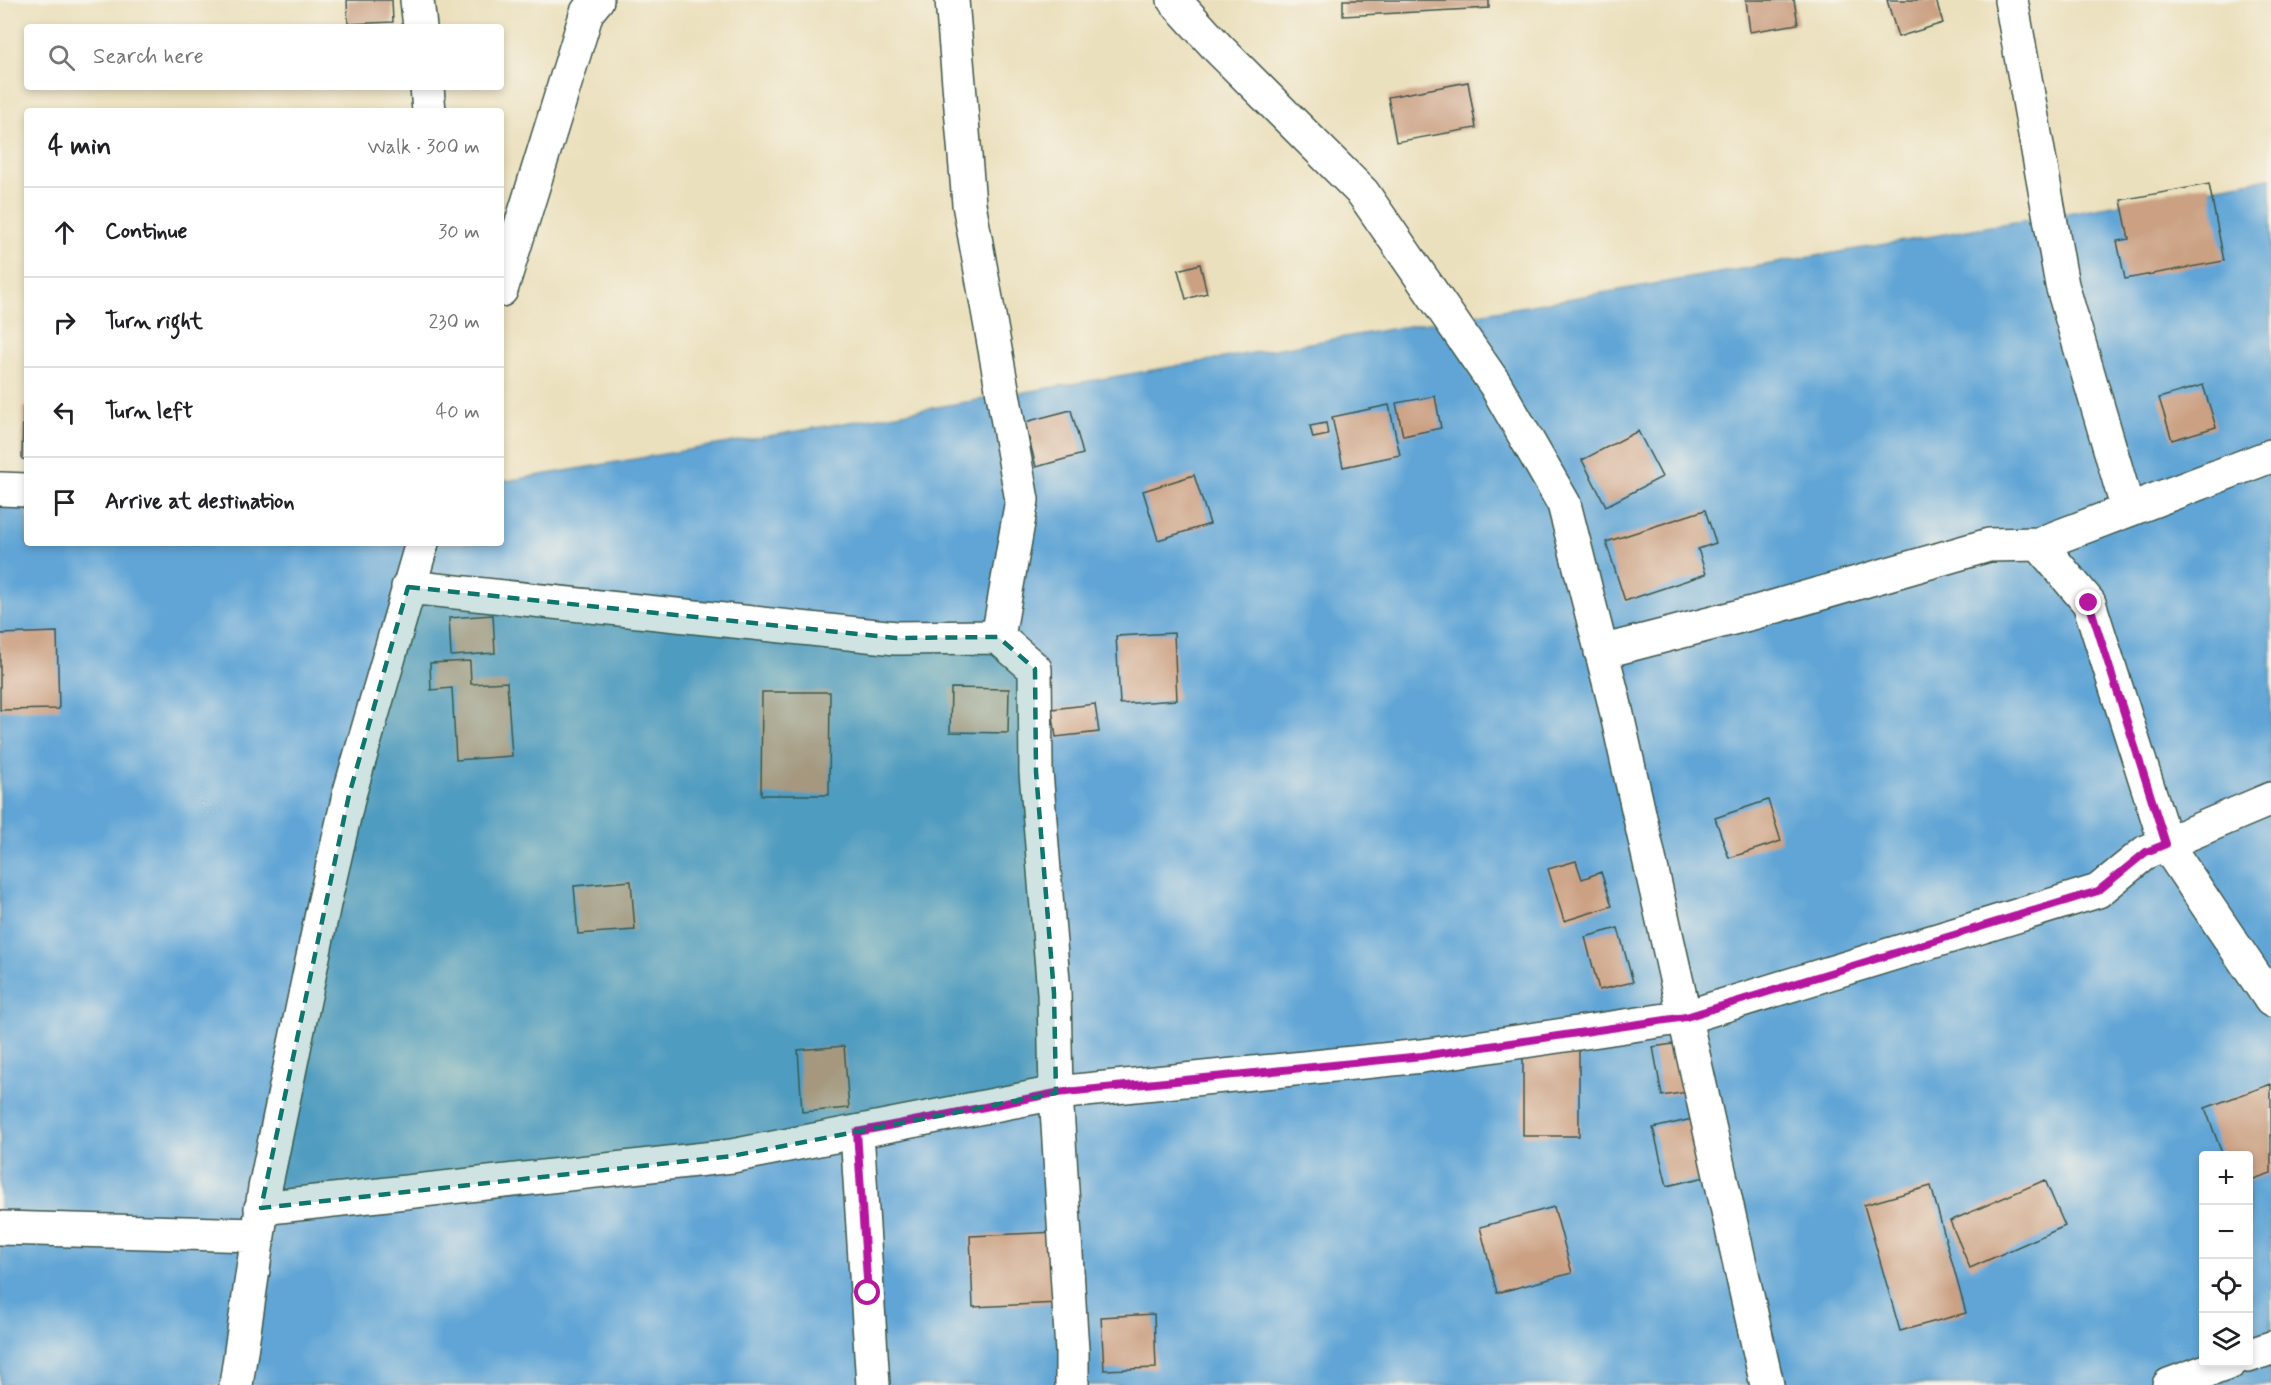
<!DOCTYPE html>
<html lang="en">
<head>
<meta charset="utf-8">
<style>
  :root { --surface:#fff; --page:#f6f6f6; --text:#202124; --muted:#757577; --line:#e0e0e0 }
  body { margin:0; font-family:Mynerve,sans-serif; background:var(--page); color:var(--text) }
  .controls { position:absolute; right:18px; bottom:18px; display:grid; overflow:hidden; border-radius:6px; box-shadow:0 3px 9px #0003 }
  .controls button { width:54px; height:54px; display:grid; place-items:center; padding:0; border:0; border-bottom:2px solid var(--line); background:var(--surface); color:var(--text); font:30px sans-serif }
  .stop { position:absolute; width:18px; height:18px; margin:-14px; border:4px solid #b5179e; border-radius:50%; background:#fff }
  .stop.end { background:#b5179e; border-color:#fff; box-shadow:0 2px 6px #0008 }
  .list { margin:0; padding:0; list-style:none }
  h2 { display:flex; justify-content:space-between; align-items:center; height:78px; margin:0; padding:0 24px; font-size:26px }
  h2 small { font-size:20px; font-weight:400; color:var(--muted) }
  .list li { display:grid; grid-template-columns:39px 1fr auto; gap:18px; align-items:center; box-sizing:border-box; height:90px; padding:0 24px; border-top:2px solid var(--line) }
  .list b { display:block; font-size:22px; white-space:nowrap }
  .list em { font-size:20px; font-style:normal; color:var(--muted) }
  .icon { flex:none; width:33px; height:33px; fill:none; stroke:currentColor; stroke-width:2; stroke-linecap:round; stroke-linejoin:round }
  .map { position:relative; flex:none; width:2271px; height:1385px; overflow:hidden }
  .search { position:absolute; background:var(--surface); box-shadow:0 3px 9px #0003; left:24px; top:24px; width:480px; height:66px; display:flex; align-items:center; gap:15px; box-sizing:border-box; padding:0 21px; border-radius:6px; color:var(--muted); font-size:22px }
  .panel { position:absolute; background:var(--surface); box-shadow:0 3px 9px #0003; left:24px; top:108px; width:480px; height:438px; border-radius:6px }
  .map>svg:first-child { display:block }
</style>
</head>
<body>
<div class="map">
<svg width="2271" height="1385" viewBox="0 0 2271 1385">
  <rect width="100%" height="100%" fill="#f7f3e8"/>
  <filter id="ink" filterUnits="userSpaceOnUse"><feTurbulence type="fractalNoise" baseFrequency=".0167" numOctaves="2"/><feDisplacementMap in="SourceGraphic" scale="12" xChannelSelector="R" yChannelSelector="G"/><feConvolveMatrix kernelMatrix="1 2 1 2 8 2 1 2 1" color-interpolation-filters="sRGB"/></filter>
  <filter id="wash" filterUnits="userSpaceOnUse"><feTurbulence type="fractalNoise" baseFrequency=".008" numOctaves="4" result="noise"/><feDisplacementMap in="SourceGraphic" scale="24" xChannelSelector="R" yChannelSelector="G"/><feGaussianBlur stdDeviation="1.35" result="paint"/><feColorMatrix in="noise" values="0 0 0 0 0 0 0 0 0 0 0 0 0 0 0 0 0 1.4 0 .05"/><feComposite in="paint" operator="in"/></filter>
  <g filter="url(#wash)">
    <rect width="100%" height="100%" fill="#ebe0bd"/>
    <path fill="#61a5d6" stroke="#407185" stroke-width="1.5" fill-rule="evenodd" d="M2271,178V1385H0V489L27,490V543H501V482ZM2204,1156H2248V1362H2204Z"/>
    <g id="blocks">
      <path fill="#cba083" d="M347,0H392L393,22L348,24Z
        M1343,0H1489V8L1343,16Z
        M1746,0H1794L1798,24L1750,32Z
        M1887,0H1936L1943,23L1898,37Z
        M1468,82L1476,128L1396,142L1388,97Z
        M2209,184L2224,261L2125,279L2117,241L2129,239L2121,200Z
        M1200,264L1207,293L1186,299L1178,270Z
        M2203,385L2216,427L2172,440L2159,398Z
        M1435,396L1441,428L1403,436L1396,403Z
        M1389,405L1400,455L1343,467L1332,417Z
        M23,407H27V460L22,459Z
        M1071,410L1083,454L1036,467L1025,422Z
        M1326,423L1328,435L1313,438L1310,426Z
        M1638,431L1662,477L1606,506L1582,460Z
        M1194,475L1210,524L1158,540L1143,491Z
        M1705,510L1716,543L1698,549L1706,574L1625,601L1606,542Z
        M493,615L495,653L451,656L449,618Z
        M57,632L59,709L0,710V634Z
        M1174,633L1177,700L1120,704L1116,636Z
        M470,661L471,684L507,682L512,756L456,760L452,688L431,690L430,663Z
        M951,688L1009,689L1008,733L950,732Z
        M762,692H830L829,795H761Z
        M1095,704L1099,732L1056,737L1052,709Z
        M1768,800L1781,841L1729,858L1715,818Z
        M1576,861L1582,879L1601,872L1612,906L1564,921L1548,869Z
        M631,881L635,930L578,934L574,886Z
        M1618,928L1633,982L1599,990L1585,937Z
        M1693,1041L1700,1090L1662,1096L1653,1047Z
        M1523,1043H1579V1136H1523Z
        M844,1046L849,1108L802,1112L798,1050Z
        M2271,1084V1173L2248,1181V1156H2223L2205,1108Z
        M1692,1119L1705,1177L1667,1186L1653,1128Z
        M2045,1180L2065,1226L1970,1268L1950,1221Z
        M1931,1186L1966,1313L1900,1331L1864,1205Z
        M1554,1207L1572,1273L1497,1293L1480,1227Z
        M1057,1232L1060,1303L973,1307L970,1236Z
        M1154,1314L1156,1368L1104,1370L1101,1317Z"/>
    </g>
  </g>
  <g filter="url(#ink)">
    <use href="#blocks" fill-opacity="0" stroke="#3e5549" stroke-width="1.5"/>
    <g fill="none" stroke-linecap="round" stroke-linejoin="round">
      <g stroke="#3e5549" stroke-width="36">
        <path id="minor" d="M417,0L420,27
          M952,0L969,204L1022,500L998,637
          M1174,0L1219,49L1363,193L1495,384L1564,504L1613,697L1767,1385
          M2011,0L2062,285L2128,510
          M427,87L429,111
          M501,290L587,12L597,0
          M0,489L27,490
          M2039,544L2089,603L2166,844L2271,1000
          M408,587L896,638L998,637L1035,669L1036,772L1054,993L1056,1093L1072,1351V1385
          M1601,652L1756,612L1989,545L2039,544L2271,456
          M857,1132L873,1385
          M261,1208L732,1156L1056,1093L1422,1056L1686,1017L2098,891L2146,852L2271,799
          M0,1228L257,1235
          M2248,1356L2271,1348
          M236,1385L265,1188L324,904L349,795L422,543
          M2169,1385L2231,1362"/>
      </g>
      <use href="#minor" stroke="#fff" stroke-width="33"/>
    </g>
  </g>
  <g fill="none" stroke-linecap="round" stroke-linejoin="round" filter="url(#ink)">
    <path stroke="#b5179e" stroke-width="8" d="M868,1293L857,1132L1056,1093L1422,1056L1686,1017L2098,891L2146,852L2166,844L2089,603"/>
  </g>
  <path fill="#0f766e" fill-opacity="0.2" stroke="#0f766e" stroke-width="4.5" stroke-dasharray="12 8" stroke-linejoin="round" d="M408,587L896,638L998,637L1035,669L1036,772L1054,993L1056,1093L732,1156L261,1208L349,795Z"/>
</svg>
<div class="controls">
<button>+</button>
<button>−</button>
<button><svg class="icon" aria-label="locate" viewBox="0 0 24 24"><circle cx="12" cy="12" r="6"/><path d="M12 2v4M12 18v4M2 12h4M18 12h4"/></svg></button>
<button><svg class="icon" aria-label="layers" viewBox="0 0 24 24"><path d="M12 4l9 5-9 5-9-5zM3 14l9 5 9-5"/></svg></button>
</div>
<div class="stop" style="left:868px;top:1293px"></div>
<div class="stop end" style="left:2089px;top:603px"></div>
<div class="search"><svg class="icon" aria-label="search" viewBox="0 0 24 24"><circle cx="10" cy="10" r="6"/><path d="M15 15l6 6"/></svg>Search here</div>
<section class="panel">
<h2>4 min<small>Walk · 300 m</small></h2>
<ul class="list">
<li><svg class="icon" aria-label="ahead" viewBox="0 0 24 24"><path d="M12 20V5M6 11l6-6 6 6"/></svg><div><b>Continue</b></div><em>30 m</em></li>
<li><svg class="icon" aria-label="right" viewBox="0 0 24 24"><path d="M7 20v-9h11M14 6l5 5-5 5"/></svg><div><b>Turn right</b></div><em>230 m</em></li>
<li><svg class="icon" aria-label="left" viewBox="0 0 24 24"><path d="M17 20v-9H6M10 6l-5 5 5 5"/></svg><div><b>Turn left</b></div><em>40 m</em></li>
<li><svg class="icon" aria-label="arrive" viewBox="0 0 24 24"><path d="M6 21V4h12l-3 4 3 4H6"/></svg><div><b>Arrive at destination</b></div></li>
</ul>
</section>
</div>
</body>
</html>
